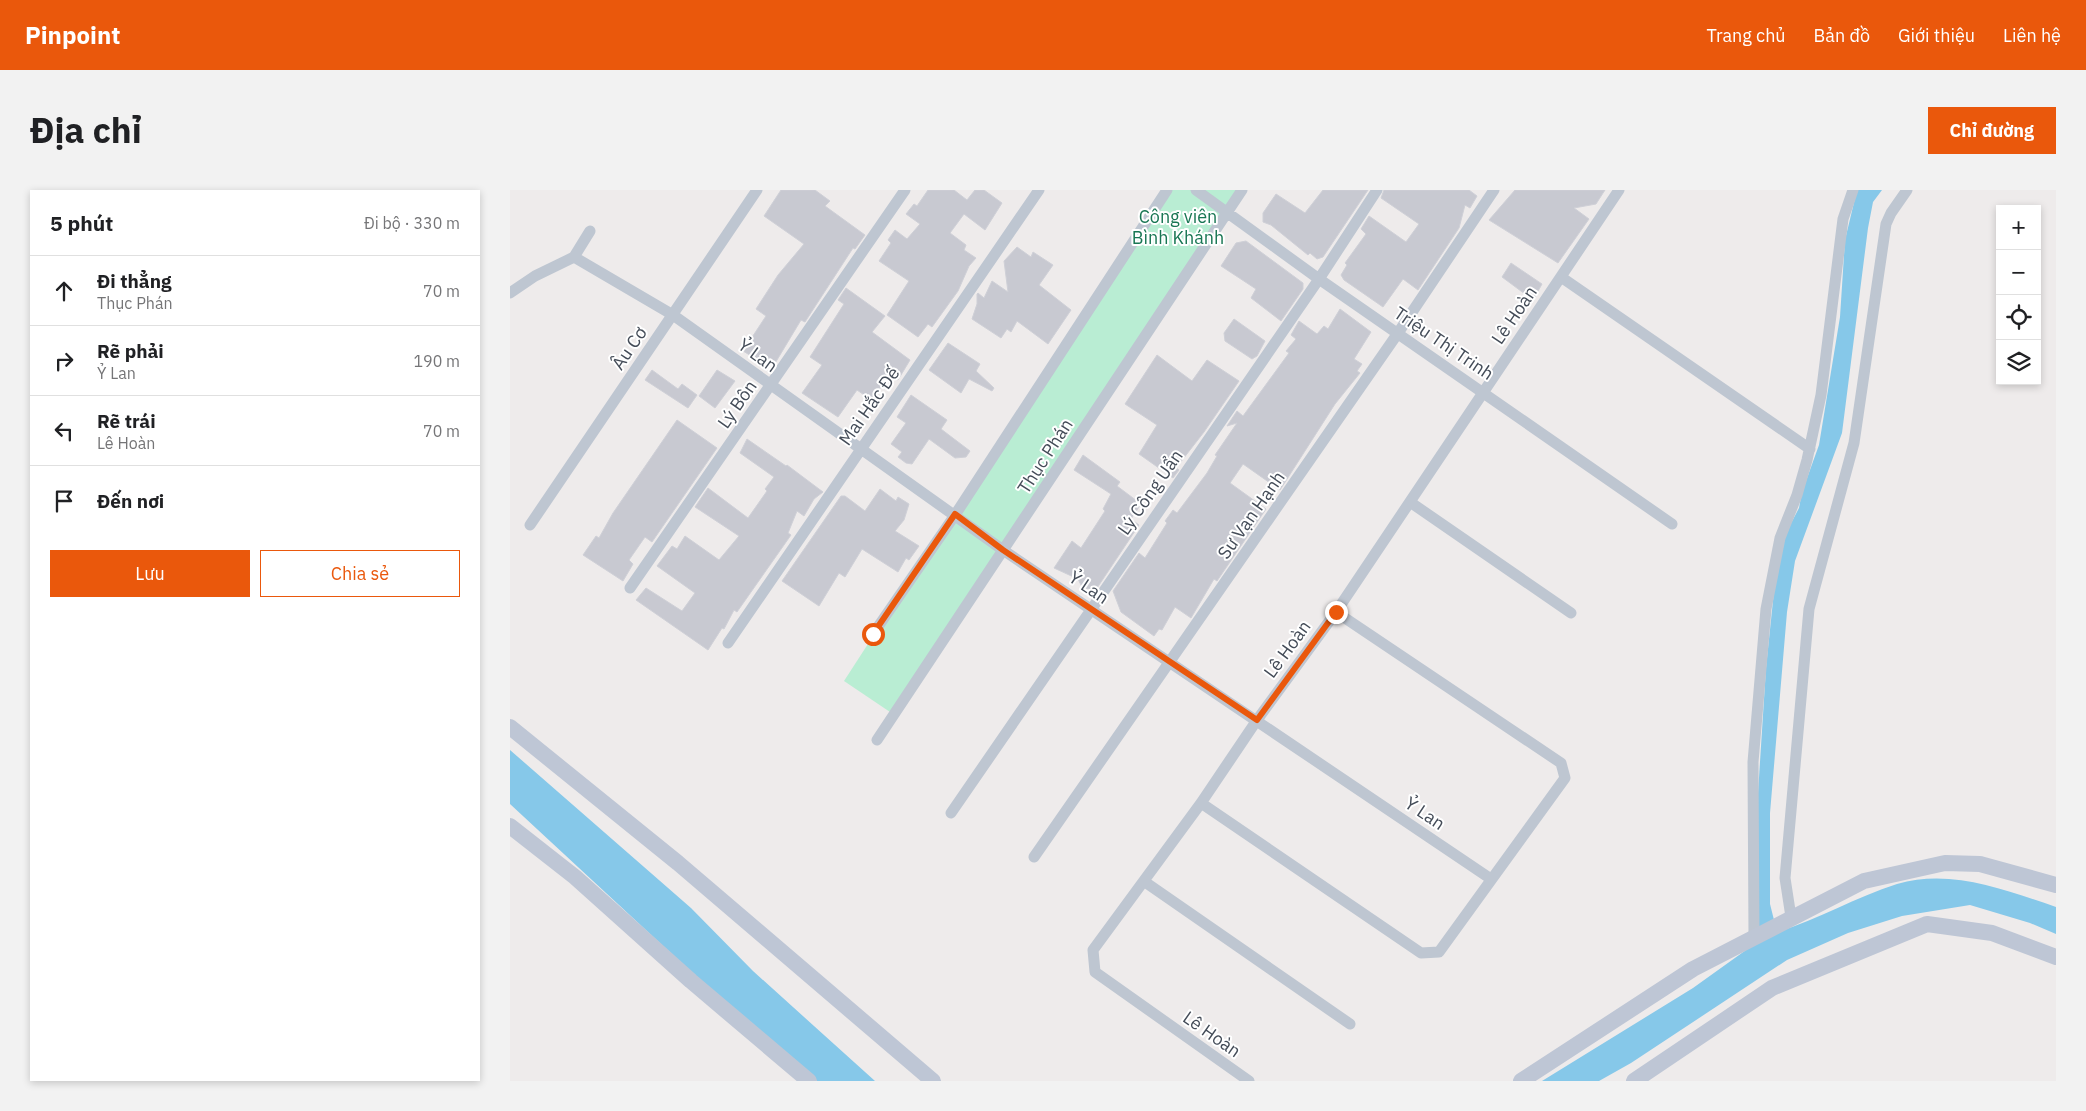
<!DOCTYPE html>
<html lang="vi">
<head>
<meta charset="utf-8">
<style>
  :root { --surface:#fff; --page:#f2f2f2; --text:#202124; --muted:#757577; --line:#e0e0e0; --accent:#ea580c }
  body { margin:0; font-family:"IBM Plex Sans",sans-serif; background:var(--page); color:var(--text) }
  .controls { position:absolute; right:15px; top:15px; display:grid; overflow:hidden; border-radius:0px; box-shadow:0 2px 8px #0003 }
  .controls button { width:45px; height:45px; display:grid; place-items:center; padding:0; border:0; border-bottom:1px solid var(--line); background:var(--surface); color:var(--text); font:25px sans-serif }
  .stop { position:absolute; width:15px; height:15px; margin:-11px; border:4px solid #ea580c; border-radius:50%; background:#fff }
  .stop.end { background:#ea580c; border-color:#fff; box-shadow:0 1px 5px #0008 }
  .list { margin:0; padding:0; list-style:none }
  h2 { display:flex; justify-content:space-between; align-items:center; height:65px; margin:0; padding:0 20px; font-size:21px }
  h2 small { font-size:16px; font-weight:400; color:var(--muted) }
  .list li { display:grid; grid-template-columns:32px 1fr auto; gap:15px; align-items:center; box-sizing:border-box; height:70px; padding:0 20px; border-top:1px solid var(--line) }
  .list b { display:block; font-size:19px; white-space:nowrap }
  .list p { margin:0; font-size:16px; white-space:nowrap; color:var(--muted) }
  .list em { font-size:16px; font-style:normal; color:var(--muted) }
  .actions { display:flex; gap:10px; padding:15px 20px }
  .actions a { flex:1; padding:11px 0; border:1px solid var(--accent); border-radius:0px; text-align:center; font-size:18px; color:var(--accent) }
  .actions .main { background:var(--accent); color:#fff }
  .icon { flex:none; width:28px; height:28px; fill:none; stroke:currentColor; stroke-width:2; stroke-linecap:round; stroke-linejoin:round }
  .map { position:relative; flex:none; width:1546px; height:891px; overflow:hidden; border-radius:0px }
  header { display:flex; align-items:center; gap:30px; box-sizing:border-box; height:70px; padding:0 25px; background:var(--accent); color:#fff }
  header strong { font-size:24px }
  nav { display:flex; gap:28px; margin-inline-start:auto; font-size:18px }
  .intro { display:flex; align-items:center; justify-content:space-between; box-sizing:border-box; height:120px; padding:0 30px }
  h1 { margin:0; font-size:35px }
  .button { padding:12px 22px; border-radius:0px; background:var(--accent); color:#fff; font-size:18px; font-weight:700 }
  main { display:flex; gap:30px; padding:0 30px }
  aside { flex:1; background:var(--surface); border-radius:0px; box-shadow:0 2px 8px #0003 }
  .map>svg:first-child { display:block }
</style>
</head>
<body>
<header>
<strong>Pinpoint</strong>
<nav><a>Trang chủ</a><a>Bản đồ</a><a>Giới thiệu</a><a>Liên hệ</a></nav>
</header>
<div class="intro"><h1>Địa chỉ</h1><a class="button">Chỉ đường</a></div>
<main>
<aside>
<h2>5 phút<small>Đi bộ · 330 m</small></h2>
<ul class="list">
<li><svg class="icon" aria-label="ahead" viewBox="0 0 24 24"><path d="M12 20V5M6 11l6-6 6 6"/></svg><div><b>Đi thẳng</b><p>Thục Phán</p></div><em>70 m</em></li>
<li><svg class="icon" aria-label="right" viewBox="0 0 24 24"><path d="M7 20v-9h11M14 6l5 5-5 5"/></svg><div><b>Rẽ phải</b><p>Ỷ Lan</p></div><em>190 m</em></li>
<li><svg class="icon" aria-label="left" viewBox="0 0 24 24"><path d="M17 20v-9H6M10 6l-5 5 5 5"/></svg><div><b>Rẽ trái</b><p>Lê Hoàn</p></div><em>70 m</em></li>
<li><svg class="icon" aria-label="arrive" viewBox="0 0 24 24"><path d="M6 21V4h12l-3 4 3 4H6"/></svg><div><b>Đến nơi</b></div></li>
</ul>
<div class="actions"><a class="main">Lưu</a><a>Chia sẻ</a></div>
</aside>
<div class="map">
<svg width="1546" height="891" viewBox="0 0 1546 891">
  <rect width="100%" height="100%" fill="#eeebeb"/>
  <path fill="#b9edd3" d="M652,0H734L383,524L334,491Z"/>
  <path fill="#86c8e9" d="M1347,0H1372L1363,12L1358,38L1332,243L1285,371L1277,422L1260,623V714L1267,742C1307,730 1346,707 1387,694C1441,678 1495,700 1546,717V744L1520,733L1460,715L1392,726L1338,743L1277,770L1121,873L1089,891H1032L1183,798L1250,750L1247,719V619L1256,478L1266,382L1277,341L1289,318L1292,302L1309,255L1330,127L1335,50Z
    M0,560L181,718L243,781L365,891H307L247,843L0,614Z"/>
  <path fill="#c8c9d1" stroke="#cfd0d7" d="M271,0H305L320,11L315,16L355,45L345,59L343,58L295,132L291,130L264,175L256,169L253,173L233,161L256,126L246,119L268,85L294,54L254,26Z
    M418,0H444L457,10L465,0H474L492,13L475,40L454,24L440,43L456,55L454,60L466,68L459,76L448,101L422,137L418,134L408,147L377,125L399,91L369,71L381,53L378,50L385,40L397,49L410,34L396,24L404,14L407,16Z
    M813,0H858L813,67L807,69L800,63L798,65L761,35L753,32V23L766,4L795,23Z
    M874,0H959L967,6L960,18L955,15L949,38L908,100L893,89L873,117L834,90L831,85L837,75L835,73L856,44L851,39L859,26L896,52L909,34L871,8Z
    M1005,0H1095L1086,14L1064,18L1079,29L1048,73L979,30Z
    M736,51L793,93V99L771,131L741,108L746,99L711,76L726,53Z
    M507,57L521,67L523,62L543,75L529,95L561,120L538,154L507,131L501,142L497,139L491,148L462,129L467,114V104L468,103L474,108L482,91L498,102L494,71Z
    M1001,73L1032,94L1023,110L992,87Z
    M336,98L375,126L362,142L400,170L388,190L378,183L363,211L347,200L328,227L292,203L312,175L300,167L334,114L328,110Z
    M830,119L861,142L844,169L852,174L847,181L850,183L825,214L770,300L733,274L720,293L756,319L707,391L704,389L681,428L665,417L652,440L649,439L644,446L611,422L603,401L629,363L635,368L657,333L655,331L663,320L667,323L697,283L707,266L705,265L727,233L717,236L727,221L733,226L779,163L776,161L786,149L781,145L789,131L807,144L814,136L818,139Z
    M724,129L755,151L747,166L742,169L715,151L714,143Z
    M438,153L470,174L466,181L484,198L482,201L459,189L451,203L419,180Z
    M647,165L682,191L697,170L729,191L694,242L666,278L669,280L663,288L629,264L647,235L615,214Z
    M142,180L168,199L172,194L187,205L178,218L135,190Z
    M207,180L225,191L205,218L189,206Z
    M401,205L437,230L431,239L460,261L456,267L445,268L419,249L402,274L396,273L388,267L392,262L381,254L396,233L387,227Z
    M167,230L207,258L142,352L135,347L119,370L123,374L113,391L73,365L86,346L89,348L103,323Z
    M237,249L276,276L277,275L313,302L304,309L294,326L287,321L278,343L281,345L227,422L224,420L214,439L212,438L198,460L126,410L136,398L172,421L185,403L147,376L162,356L167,359L175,346L209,370L229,346L185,317L198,298L238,328L257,301L255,299L264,287L230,263Z
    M573,265L610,292L607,296L631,314L621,329L629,335L587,398L573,399L568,389L544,378L562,351L571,358L595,321L593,319L601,304L564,280Z
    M370,299L386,311L388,307L399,314L394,330L385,341L409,356L399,370L396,368L388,382L352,359L335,387L329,383L309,416L272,391L331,306H335L355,321Z"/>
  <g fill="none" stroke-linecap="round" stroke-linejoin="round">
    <path stroke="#bec6d1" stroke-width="11" d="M686,0L809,89L1162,334
      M64,67L163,125L493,360L981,689
      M1051,87L1300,259
      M0,103L25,86L64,67L80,41
      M900,312L1061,423
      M20,335L247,0
      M120,398L395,0
      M363,444L445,325L657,0
      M218,453L529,0
      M367,550L732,0
      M691,613L911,763L929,762L1055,588L1051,573L826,422
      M441,623L809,89L867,0
      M524,667L888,143L984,0
      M635,692L840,834
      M1281,727L1275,688L1299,419L1344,253L1376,34L1381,23L1397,0
      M1244,747L1243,572L1256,419L1270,348L1287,305L1297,270L1311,205L1333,29L1343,0
      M739,891L585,782L583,760L691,613L747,530L826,422L1109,0"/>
    <path stroke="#bec6d5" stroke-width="16" d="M0,537L168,673L423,891
      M0,636L65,687L181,791L299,891
      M1011,891L1183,779L1354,691L1435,673L1470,674L1546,695
      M1124,891L1262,798L1417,734L1482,743L1546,767"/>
  </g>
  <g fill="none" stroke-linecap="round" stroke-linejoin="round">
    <path stroke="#ea580c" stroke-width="6" d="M363,444L445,324L493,360L747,530L826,422"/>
  </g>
  <g text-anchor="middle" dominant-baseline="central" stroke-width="4" stroke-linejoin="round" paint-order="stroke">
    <g font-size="18" fill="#187653" stroke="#fff">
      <text x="668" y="26">Công viên<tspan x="668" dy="21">Bình Khánh</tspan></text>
    </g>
    <g font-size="18" fill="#444c58" stroke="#fff">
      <text transform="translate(1004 125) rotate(-56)">Lê Hoàn</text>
      <text transform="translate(934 153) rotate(34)">Triệu Thị Trinh</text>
      <text transform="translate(119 158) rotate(-56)">Âu Cơ</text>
      <text transform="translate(248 165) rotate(36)">Ỷ Lan</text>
      <text transform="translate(227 214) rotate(-55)">Lý Bôn</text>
      <text transform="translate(359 216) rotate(-55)">Mai Hắc Đế</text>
      <text transform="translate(535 266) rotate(-57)">Thục Phán</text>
      <text transform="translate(640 302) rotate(-55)">Lý Công Uẩn</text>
      <text transform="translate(741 325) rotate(-55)">Sư Vạn Hạnh</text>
      <text transform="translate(579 397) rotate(34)">Ỷ Lan</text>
      <text transform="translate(777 459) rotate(-54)">Lê Hoàn</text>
      <text transform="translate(915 623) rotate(34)">Ỷ Lan</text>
      <text transform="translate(702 844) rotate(35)">Lê Hoàn</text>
    </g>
  </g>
</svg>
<div class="controls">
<button>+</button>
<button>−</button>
<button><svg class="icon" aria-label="locate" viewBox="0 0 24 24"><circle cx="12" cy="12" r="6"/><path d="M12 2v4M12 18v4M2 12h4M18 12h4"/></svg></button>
<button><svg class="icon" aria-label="layers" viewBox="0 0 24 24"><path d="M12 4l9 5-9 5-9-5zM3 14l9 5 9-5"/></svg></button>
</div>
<div class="stop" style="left:363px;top:444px"></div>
<div class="stop end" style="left:826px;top:422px"></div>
</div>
</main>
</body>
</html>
